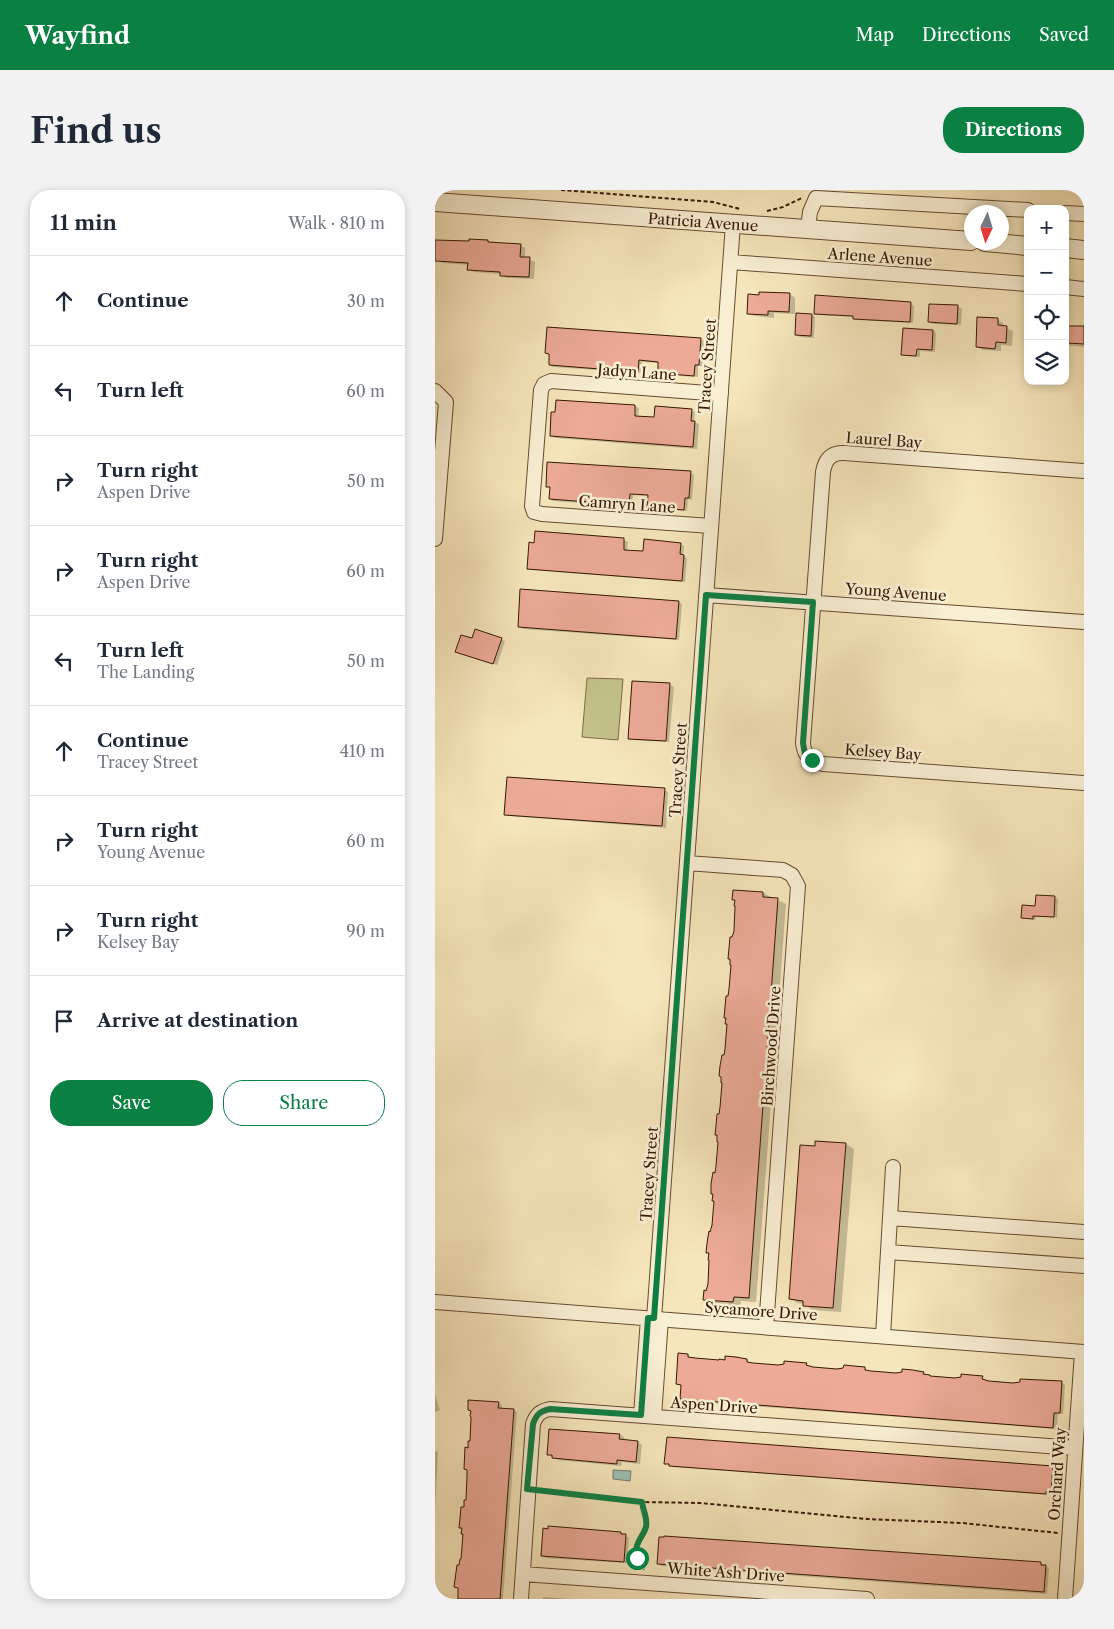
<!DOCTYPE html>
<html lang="en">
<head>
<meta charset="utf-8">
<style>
  :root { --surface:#fff; --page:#f2f2f3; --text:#1f2937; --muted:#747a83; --line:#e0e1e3; --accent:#0b8043 }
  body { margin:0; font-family:"Libre Caslon Text",serif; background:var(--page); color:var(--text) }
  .controls { position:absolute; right:15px; top:15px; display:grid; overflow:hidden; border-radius:10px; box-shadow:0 2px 8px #0003 }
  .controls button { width:45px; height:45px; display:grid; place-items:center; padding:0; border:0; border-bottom:1px solid var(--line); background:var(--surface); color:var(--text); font:25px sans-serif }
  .compass { position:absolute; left:529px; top:15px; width:45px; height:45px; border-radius:50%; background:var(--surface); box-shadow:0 2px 8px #0003; rotate:184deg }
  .stop { position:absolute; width:15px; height:15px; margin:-11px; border:4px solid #0b8043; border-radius:50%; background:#fff }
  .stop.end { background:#0b8043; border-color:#fff; box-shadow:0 1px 5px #0008 }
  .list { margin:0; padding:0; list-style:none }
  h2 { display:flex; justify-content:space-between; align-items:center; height:65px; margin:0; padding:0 20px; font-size:21px }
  h2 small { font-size:16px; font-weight:400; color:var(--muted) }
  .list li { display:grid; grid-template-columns:32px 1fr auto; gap:15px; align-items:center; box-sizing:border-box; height:90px; padding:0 20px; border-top:1px solid var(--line) }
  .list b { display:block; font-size:19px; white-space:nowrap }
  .list p { margin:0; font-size:16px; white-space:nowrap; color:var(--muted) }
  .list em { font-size:16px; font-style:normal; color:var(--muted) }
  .actions { display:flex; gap:10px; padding:15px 20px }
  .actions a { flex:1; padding:11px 0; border:1px solid var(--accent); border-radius:20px; text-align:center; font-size:18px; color:var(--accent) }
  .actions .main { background:var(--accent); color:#fff }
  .icon { flex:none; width:28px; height:28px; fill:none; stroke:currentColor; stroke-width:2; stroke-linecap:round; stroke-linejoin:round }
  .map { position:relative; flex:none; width:649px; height:1409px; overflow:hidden; border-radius:20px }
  header { display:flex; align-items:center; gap:30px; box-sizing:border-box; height:70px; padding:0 25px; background:var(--accent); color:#fff }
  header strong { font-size:24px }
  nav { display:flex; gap:28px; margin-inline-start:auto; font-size:18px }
  .intro { display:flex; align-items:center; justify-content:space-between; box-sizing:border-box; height:120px; padding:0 30px }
  h1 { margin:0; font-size:35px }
  .button { padding:12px 22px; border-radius:20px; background:var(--accent); color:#fff; font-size:18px; font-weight:700 }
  main { display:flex; gap:30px; padding:0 30px }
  aside { flex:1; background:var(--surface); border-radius:20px; box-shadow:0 2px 8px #0003 }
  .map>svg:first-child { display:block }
</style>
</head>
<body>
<header>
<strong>Wayfind</strong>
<nav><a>Map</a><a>Directions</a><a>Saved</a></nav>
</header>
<div class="intro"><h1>Find us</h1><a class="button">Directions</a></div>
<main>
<aside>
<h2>11 min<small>Walk · 810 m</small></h2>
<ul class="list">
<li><svg class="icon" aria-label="ahead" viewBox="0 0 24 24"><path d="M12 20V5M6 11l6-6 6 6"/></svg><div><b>Continue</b></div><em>30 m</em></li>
<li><svg class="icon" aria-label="left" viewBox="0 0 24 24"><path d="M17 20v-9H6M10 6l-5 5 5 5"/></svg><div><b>Turn left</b></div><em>60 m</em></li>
<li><svg class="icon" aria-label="right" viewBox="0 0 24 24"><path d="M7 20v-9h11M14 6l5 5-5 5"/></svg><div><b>Turn right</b><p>Aspen Drive</p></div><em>50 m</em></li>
<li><svg class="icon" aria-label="right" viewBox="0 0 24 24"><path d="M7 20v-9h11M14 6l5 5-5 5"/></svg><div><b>Turn right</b><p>Aspen Drive</p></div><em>60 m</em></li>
<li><svg class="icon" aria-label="left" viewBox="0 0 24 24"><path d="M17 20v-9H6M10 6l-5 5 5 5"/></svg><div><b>Turn left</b><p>The Landing</p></div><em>50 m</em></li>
<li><svg class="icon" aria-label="ahead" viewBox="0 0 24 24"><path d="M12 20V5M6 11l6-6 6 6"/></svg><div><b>Continue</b><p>Tracey Street</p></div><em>410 m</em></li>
<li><svg class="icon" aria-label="right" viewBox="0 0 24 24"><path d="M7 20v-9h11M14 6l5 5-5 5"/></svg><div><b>Turn right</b><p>Young Avenue</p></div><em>60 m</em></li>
<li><svg class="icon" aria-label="right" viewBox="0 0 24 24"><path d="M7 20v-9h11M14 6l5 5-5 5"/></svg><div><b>Turn right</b><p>Kelsey Bay</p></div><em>90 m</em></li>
<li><svg class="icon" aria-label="arrive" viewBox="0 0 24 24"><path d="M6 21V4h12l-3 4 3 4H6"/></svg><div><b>Arrive at destination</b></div></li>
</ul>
<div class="actions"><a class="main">Save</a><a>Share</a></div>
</aside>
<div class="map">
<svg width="649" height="1409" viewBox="0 0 649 1409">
  <rect width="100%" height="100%" fill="#f6e6bb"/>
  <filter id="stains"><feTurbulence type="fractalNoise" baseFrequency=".004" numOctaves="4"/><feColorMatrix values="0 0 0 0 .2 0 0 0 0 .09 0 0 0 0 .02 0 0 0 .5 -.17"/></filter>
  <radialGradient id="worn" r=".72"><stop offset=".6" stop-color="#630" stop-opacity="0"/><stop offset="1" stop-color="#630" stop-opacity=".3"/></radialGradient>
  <path fill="#c4c38b" stroke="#7e6e46" d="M152,488L188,489L183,550L147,547Z"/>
  <path fill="#9dbfb4" stroke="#747c6d" d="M178,1280L196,1281L195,1291L178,1289Z"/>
  <path fill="#0003" d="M0,50L35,53L52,51L56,53L85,55L90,58V68L100,72L99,89L71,88L66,84L39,82L34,79V75L8,73L0,69Z
    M355,104L360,108V124L339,123V128L319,126L313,123Z
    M476,114L479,116L478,133L423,130L419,127L384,125L380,123Z
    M495,115L523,116L527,119L526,135L498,134L494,132Z
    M377,125L380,127L379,148L365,147L361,145Z
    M563,130L568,133V137L578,141L577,156L566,155V161L548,160L542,157Z
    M630,137H649V157L631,155L630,160Z
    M498,141L501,143L500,162L485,161V167L471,166L467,164Z
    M266,149L269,151L268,176H263V187L227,185L224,183L225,173L207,172L206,183L118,177L115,175L116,165L111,163Z
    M122,211L200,216L204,218L203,227L220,229L256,220L260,222L259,232L264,234L262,259L120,248L116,246L121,224Z
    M255,283L259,285L257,310L253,309L252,321L217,318L213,316L214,306L198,305L197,317L118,311L115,309L116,298L112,296Z
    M101,342L189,350L193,352L192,361L209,362L245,354L249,356L248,366L252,368L250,392L97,380L93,378L100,354Z
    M243,412L247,414L244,450L88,439L84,437Z
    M66,449L70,451L62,475L26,464L38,450Z
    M198,492L235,495L239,497L234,552L198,550L194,548Z
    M230,600L233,602L231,638L74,626L70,624Z
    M299,701L328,703L351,714L321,1112L306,1111V1116L278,1114L270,1109L274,1094L275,1064L273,1062L278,1035L285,925L300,741L301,710Z
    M602,706L620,708L623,709L622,728L601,726L600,730L587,728L601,717Z
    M411,954L419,959L406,1122L377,1120L369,1114L363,1113L355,1109L381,957Z
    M253,1165L256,1169L285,1172L312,1170L315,1174L343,1176L371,1174L375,1178L402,1180L430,1178L433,1182L461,1184L488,1183L497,1187L520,1189L547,1188L551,1191L578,1194L627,1193L630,1195L628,1224H623L622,1239L250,1211L247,1209L248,1196L242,1194Z
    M0,1204L5,1220L0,1222Z
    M63,1213L67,1215V1219L78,1220L82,1222L68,1409H24L29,1344L28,1339L25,1337L32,1312L37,1221Z
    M185,1245L189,1247V1251L202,1252L207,1255L205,1274L187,1272L186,1276L123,1270L114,1264Z
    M0,1261L3,1262L0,1319Z
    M230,1273L617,1277L621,1280L619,1303H615V1305L239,1277Z
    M186,1343L194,1348L192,1373L111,1368L107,1366Z
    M223,1374H606L614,1378L612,1404L227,1376Z
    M108,1407L135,1409H108Z"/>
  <path fill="#ecaa97" stroke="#371802" d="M34,49L53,50V52L86,54L85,67H95L94,87L65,86V82L32,80L33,73L0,71V50L34,51Z
    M324,102L355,103L354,122L333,121V125L312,124L313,104L324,105Z
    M380,105L476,112L475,132L418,129V126L379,124Z
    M494,114L523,115L522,134L493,132Z
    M361,123L377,124L376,146L360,145Z
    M542,127L563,128V135L572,136L571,153L561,152L560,159L541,157Z
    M630,136H649V154L633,153V150H630Z
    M112,137L266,148L264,175H260L259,186L223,183V172L204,170L203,182L114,175V164L110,163Z
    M468,138L498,140L497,160L482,159L481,166L466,165Z
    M121,210L200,215V226L219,227L220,216L257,219L256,231H260L258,257L115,246L116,222H120Z
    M112,272L256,281L254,308H250L249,320L212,317L213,305L195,304L194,315L114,309L115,297H111Z
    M100,341L189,348V360L208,361L209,349L246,353L245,364L249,365L247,391L92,379L94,352L99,353Z
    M85,399L244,411L241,449L83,437Z
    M40,439L67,448L58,474L20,462L26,445L37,448Z
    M197,491L235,493L231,551L193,549Z
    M72,587L230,598L227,636L69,625Z
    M298,700L328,702V707L343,708L314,1108L299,1107L298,1112L268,1110L269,1100L271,1101L273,1094L274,1070H273L274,1063H271L272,1053L274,1041L275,1042L277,1035L279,1011H277L278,1004H276V994L278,982L280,983L281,976L283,952H282V945H280L281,935L282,924H284L285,917L287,893H286V887L284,886L285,876L287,865H289L290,859L292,834H290L291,828H289L291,806H293L294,799L296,775H295V769H293L295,747H297L299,741L300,716H299L300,710H297Z
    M601,705L620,706L619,727L598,726V729L586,728L587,715L600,716Z
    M380,951L411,953L398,1118L368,1116V1111L354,1109L365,955L380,956Z
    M243,1163L253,1164V1167L260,1168L284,1170V1169L290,1170V1166L301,1167L312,1169V1172L318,1173L343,1175L349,1174V1171L372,1173L371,1175L378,1177L402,1179L408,1178L409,1175L419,1176L430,1177V1180L436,1181L461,1183L467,1182V1179L478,1180L489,1182L488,1184L495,1185V1186L520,1188L526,1187V1184L536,1185L548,1186L547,1189L554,1191L578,1193L585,1192V1189L627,1191L625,1223H619L618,1238L245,1209L246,1195L241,1194Z
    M33,1210L64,1212L63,1218L79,1219L65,1409H23V1398L19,1397L22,1375H24L25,1369H26L28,1344H26L27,1338H24L25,1328L26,1317H29V1310H31L32,1286V1280L29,1279L30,1257L33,1258V1251H35L36,1227L35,1226L36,1221L33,1220Z
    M114,1239L185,1244L184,1249L203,1251L201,1272L182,1270V1274L117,1268V1265H112Z
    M232,1247L618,1276L616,1302L611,1301V1304L234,1276V1274H229Z
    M113,1336L186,1342V1344H191L189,1372L106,1366L108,1338L113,1339Z
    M229,1346L606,1372V1375H611L609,1402L222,1374L224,1347H229Z"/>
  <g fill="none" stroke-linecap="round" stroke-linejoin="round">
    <g stroke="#674c30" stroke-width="16">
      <path id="minor" d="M630,23L649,24
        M373,39L375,22L381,8L593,20
        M296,72L593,94
        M630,97L649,99
        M0,201L11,212L0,349
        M649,281L409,263C396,262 390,270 388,282L368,553C369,566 376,571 388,574L649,593
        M276,336L107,324L99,322L97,316L106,200L109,194L116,191L286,204
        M271,405L649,432
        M252,673L348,680L357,685L363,696L331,1137
        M455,1028L649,1042
        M453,1062L649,1076
        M0,1112L649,1162
        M219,1129L298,34
        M448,1146L458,977
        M206,1225L213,1128
        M219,1226L226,1129
        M88,1384L432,1409
        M86,1409L98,1234C101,1225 105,1221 115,1219L640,1258
        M630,1409L647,1162"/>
    </g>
    <g stroke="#674c30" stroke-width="20">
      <path id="tertiary" d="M0,12L536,51
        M550,52L593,56
        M630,58L649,60"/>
    </g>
    <path stroke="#371802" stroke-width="2" stroke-dasharray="4 2.5" stroke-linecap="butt" d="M126,0L278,12L305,19
      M332,21L348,17L367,8
      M107,1301L207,1312L265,1313L432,1329L527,1333L623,1343
      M207,1312C208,1319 212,1325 211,1332C211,1338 208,1341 205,1346C198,1360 203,1368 209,1380"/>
    <use href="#minor" stroke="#f9efd3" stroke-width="14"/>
    <use href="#tertiary" stroke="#f9efd3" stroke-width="18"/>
  </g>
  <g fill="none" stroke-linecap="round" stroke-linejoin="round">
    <path stroke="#0b8043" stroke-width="6" d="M202,1368C199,1351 207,1350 211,1337C213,1328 208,1321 207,1312L92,1299L98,1234C101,1225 105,1221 115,1219L206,1225L213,1128H219L271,405L378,412L368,553L370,564L377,570"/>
  </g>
  <g text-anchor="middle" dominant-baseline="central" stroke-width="5" stroke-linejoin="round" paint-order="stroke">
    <g font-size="15" fill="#371802" stroke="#f9efd3">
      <text transform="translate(268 32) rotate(4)">Patricia Avenue</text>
      <text transform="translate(445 67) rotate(4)">Arlene Avenue</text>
      <text transform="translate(272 176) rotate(-86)">Tracey Street</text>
      <text transform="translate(202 182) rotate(4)">Jadyn Lane</text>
      <text transform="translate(449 250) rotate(4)">Laurel Bay</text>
      <text transform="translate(192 314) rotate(4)">Camryn Lane</text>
      <text transform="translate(461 402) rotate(4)">Young Avenue</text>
      <text transform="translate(448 562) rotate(4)">Kelsey Bay</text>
      <text transform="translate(243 580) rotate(-86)">Tracey Street</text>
      <text transform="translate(336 856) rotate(-86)">Birchwood Drive</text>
      <text transform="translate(214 984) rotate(-86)">Tracey Street</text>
      <text transform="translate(326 1121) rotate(4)">Sycamore Drive</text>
      <text transform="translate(279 1215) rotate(4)">Aspen Drive</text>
      <text transform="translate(622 1284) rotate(-86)">Orchard Way</text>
      <text transform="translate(291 1382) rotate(4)">White Ash Drive</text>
    </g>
  </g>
  <rect width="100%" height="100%" filter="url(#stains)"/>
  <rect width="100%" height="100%" fill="url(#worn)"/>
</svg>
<div class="controls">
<button>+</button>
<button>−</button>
<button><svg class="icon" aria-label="locate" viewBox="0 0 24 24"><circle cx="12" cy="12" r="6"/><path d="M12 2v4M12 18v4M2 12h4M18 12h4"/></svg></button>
<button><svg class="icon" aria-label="layers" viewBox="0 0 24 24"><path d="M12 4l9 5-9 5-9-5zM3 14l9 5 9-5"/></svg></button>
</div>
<svg class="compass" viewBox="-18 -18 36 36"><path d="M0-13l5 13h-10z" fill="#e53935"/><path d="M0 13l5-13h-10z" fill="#747a83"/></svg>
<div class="stop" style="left:202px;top:1368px"></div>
<div class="stop end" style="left:377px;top:570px"></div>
</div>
</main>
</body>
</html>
